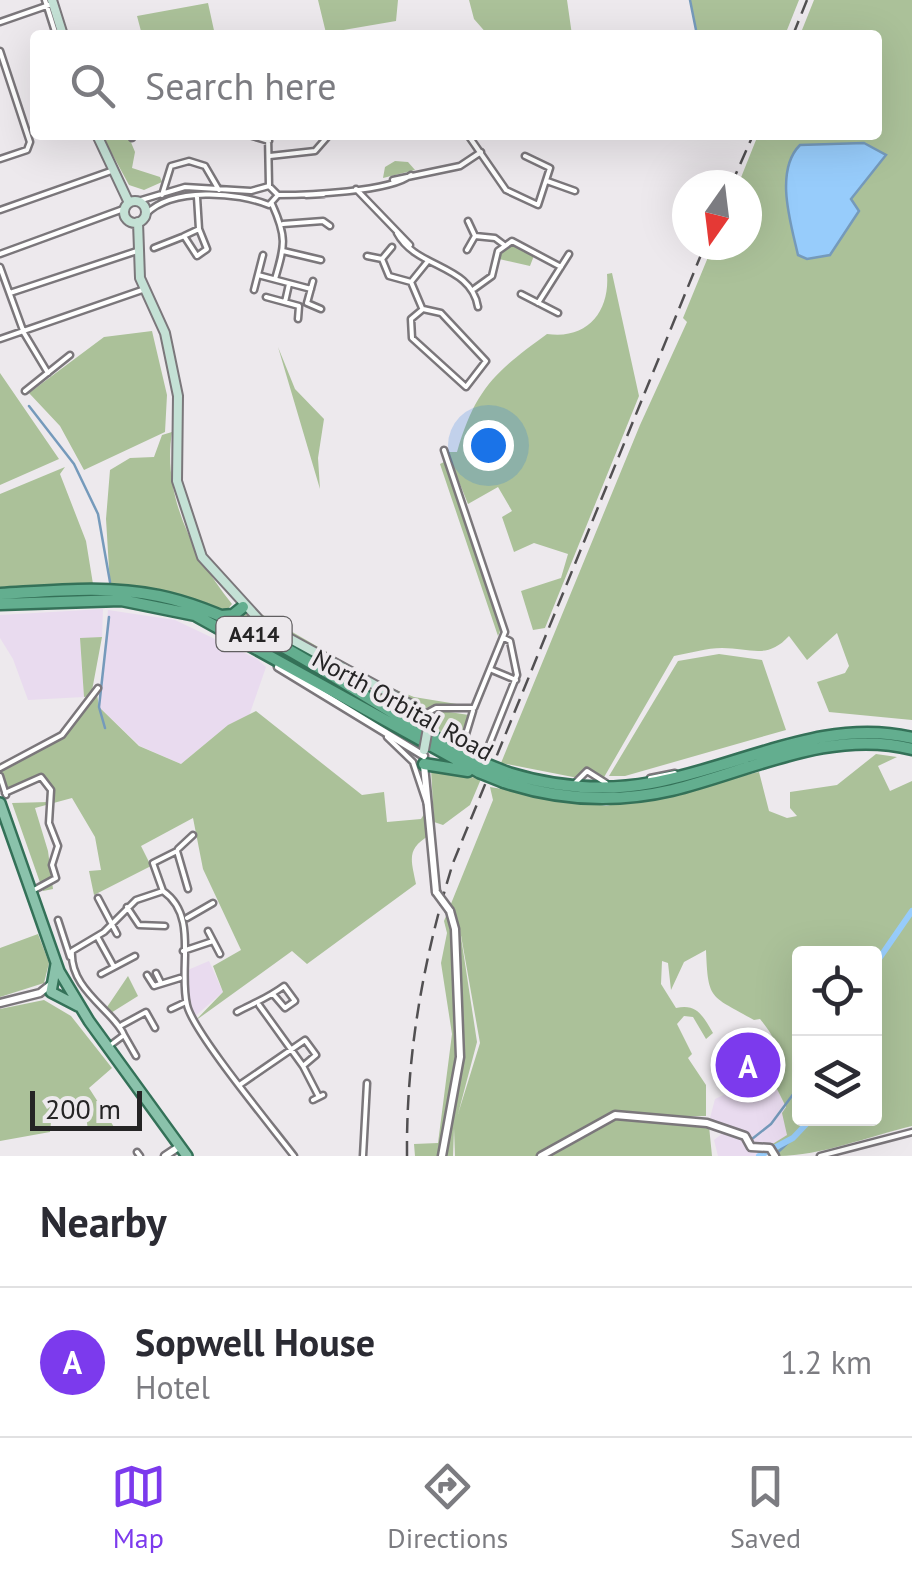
<!DOCTYPE html>
<html lang="en">
<head>
<meta charset="utf-8">
<style>
  :root { --surface:#fff; --page:#f2f2f3; --text:#2b2b33; --muted:#7c7c81; --line:#e1e1e2; --accent:#7c3aed }
  body { margin:0; font-family:"PT Sans",sans-serif; background:var(--page); color:var(--text) }
  .controls { position:absolute; right:30px; bottom:30px; display:grid; overflow:hidden; border-radius:10px; box-shadow:0 10px 40px #0002 }
  .controls button { width:90px; height:90px; display:grid; place-items:center; padding:0; border:0; border-bottom:2px solid var(--line); background:var(--surface); color:var(--text); font:50px sans-serif }
  .compass { position:absolute; left:672px; top:170px; width:90px; height:90px; border-radius:50%; background:var(--surface); box-shadow:0 10px 40px #0002; rotate:194deg }
  .scale { position:absolute; left:30px; bottom:25px; width:112px; box-sizing:border-box; padding-left:10px; border:5px solid #252425; border-top:0; font-size:28px; line-height:35px; white-space:nowrap; color:#252425; -webkit-text-stroke:8px #ede9ed; paint-order:stroke }
  .you { position:absolute; left:488px; top:445px; width:35px; height:35px; margin:-25px; border:8px solid #fff; border-radius:50%; background:#1a73e8; box-shadow:0 0 0 15px #1a73e833 }
  .badge { display:grid; place-items:center; width:65px; height:65px; border-radius:50%; background:var(--accent); color:#fff; font-size:32px; font-weight:700 }
  .pin { position:absolute; translate:-50% -50%; border:5px solid #fff; box-shadow:0 2px 10px #0006 }
  .list { margin:0; padding:0; list-style:none }
  h2 { display:flex; justify-content:space-between; align-items:center; height:130px; margin:0; padding:0 40px; font-size:42px }
  h2 small { font-size:32px; font-weight:400; color:var(--muted) }
  .list li { display:grid; grid-template-columns:65px 1fr auto; gap:30px; align-items:center; box-sizing:border-box; height:150px; padding:0 40px; border-top:2px solid var(--line) }
  .list b { display:block; font-size:38px; white-space:nowrap }
  .list p { margin:0; font-size:32px; white-space:nowrap; color:var(--muted) }
  .list em { font-size:32px; font-style:normal; color:var(--muted) }
  .icon { flex:none; width:55px; height:55px; fill:none; stroke:currentColor; stroke-width:2; stroke-linecap:round; stroke-linejoin:round }
  .map { position:relative; flex:none; width:912px; height:1156px; overflow:hidden }
  .search { position:absolute; background:var(--surface); box-shadow:0 10px 40px #0002; left:30px; right:30px; top:30px; height:110px; display:flex; align-items:center; gap:25px; box-sizing:border-box; padding:0 35px; border-radius:10px; color:var(--muted); font-size:38px }
  .sheet { height:280px; background:var(--surface) }
  nav { display:flex; justify-content:space-around; align-items:center; box-sizing:border-box; height:140px; border-top:2px solid var(--line); background:var(--surface); font-size:28px; color:var(--muted) }
  nav a { display:grid; justify-items:center; gap:5px }
  nav .on { color:var(--accent) }
  .map>svg:first-child { display:block }
</style>
</head>
<body>
<div class="map">
<svg width="912" height="1156" viewBox="0 0 912 1156">
  <rect width="100%" height="100%" fill="#ede9ed"/>
  <path fill="#e9dbef" d="M103,609L102,637L80,639L84,697L28,700L13,659L0,638V615Z
    M108,610L175,620L257,659L266,667L249,716L228,725L181,764L140,746L99,707Z
    M209,961L223,992L193,1018L183,972Z
    M780,1069L774,1083L785,1106L787,1135L757,1156H718L714,1140L727,1130L710,1118L715,1099Z"/>
  <path fill="#abc199" fill-rule="evenodd" d="M318,0H398L396,21L326,33Z
    M469,0H567L572,35H488L474,19Z
    M690,0H799L785,35H697Z
    M814,0H912V720L829,712L817,682L845,673L849,666L837,633L807,660L789,636C767,660 751,648 722,648C707,648 690,653 674,656L603,779L585,769L578,778L501,763L640,425L687,322L683,318L713,245H747V185H738L758,135H877V35H800ZM864,143L886,155L851,199L800,145Z
    M208,3L215,35H142L137,16Z
    M102,135H128L135,152L132,168L160,177L162,182L144,190L129,185Z
    M395,161L408,162L415,170L383,178L385,167Z
    M513,243L535,253L530,266L499,259L504,247Z
    M612,273L639,396L545,628L533,630L521,591L561,578L568,554L534,543L514,552L502,517L512,511L498,487L468,504L447,452H457C475,389 496,371 547,334C588,340 610,311 607,274Z
    M152,331L167,395L165,432L84,470L60,426L29,393L104,337Z
    M278,347L295,389L324,419L318,458L320,489Z
    M0,373L59,459L0,485Z
    M172,432C162,496 194,556 232,604L227,610L149,588L110,585L106,519L110,470L130,458L154,457L162,435Z
    M446,461L503,624L498,636L440,464Z
    M65,467L60,474L86,541L93,584L0,587V494Z
    M256,611L384,685L414,697L469,706L424,708L291,638Z
    M246,614L420,713L425,728L246,624L240,619Z
    M102,637L91,696L84,697L80,638Z
    M719,654L762,660L786,730L625,776H609L678,661Z
    M97,694L99,707L139,746L181,764L228,725L256,711L362,795L384,792L387,822L421,819L426,811L430,835C406,849 411,859 416,884L307,964L292,951L195,1021L223,992L213,966L241,950L203,869L193,818L141,846L151,866L94,895L89,871L101,870L95,837L72,798L35,808L48,851L53,889L43,891L12,803L48,802L53,800V788L42,775L8,790L1,769L66,736Z
    M436,710L469,715L459,741L452,745L431,733Z
    M876,754L897,757L878,766L890,791L912,781V1126C869,1136 821,1156 778,1156L771,1145L787,1135L782,1113L786,1107L774,1083C787,1060 776,1038 760,1019L754,1020C710,995 708,1001 706,950L684,962L671,990L668,963L662,961L661,984L676,1008C697,1003 703,1016 713,1033L706,1039L693,1017L684,1016L677,1024L692,1054L688,1058L706,1085V1116L657,1117L655,1113L649,1120L709,1126L712,1156H455L454,1128L453,1156H415L414,1144L438,1143L452,1034L441,963L447,933L444,921L493,800L490,787L606,806L759,772L769,811L787,818L797,816L790,808V792L837,785ZM459,924L480,1043L458,1114L477,1042ZM800,954H874V1118H800Z
    M431,769L481,779L470,805L443,825L434,822Z
    M38,934L49,963L44,983L0,997V948Z
    M128,976L138,996L106,1016L103,1013Z
    M44,1000L71,1016L112,1068L89,1088L114,1127L88,1130L84,1102L64,1105L65,1120L51,1122L50,1132L0,1141V1009Z"/>
  <path fill="#97ccfb" stroke="#759abb" stroke-width="2.5" d="M864,143L886,155L851,199L859,211L830,255L807,259L798,255C791,224 774,171 800,145Z"/>
  <g fill="none" stroke-linecap="round" stroke-linejoin="round">
    <path stroke="#759abb" stroke-width="2.5" d="M690,0L697,35
      M29,406L74,464L98,514L110,582
      M105,728L99,707L109,617
      M752,1139L771,1124L800,1085
      M777,1153L793,1138"/>
    <path stroke="#97ccfb" stroke-width="6" d="M874,966L912,911
      M759,1156L793,1138L812,1118"/>
    <g stroke="#7b777b" stroke-width="9">
      <path id="minor" d="M45,0L56,35
        M0,22L52,4
        M0,51L30,142L27,150L0,159
        M249,135L269,141
        M268,135L269,186
        M468,135L506,190L538,205L550,168L525,156
        M132,138L133,135
        M270,156L315,151L329,135
        M393,180L460,166L481,152
        M547,181L575,191
        M356,189L410,245
        M162,195L171,166L189,161L205,166L219,190
        M278,195C306,195 390,192 411,175
        M306,195L324,194
        M197,197L199,229L207,249L197,256L184,236L199,229
        M138,201L185,187L251,191L269,186L278,195
        M272,204C287,237 285,245 275,279
        M0,210L111,171
        M146,214C172,187 238,192 269,205L278,195
        M283,224L323,221L330,226
        M397,233C416,269 471,264 478,307
        M475,236L495,238L503,244
        M154,248L182,237
        M467,250L475,236L468,221
        M283,251L321,260
        M0,254L126,208
        M367,256L382,259L392,247
        M382,259L389,276L411,282
        M0,267L24,333L48,373
        M258,275L311,289
        M313,281L307,303L321,309
        M474,289L492,276L498,251L512,241L561,267
        M254,290L263,255
        M10,293L137,251
        M521,294L558,313
        M266,297L299,306L298,319
        M285,302L289,284
        M538,303L569,254
        M422,308L411,282L428,261
        M423,309L441,313L486,361L466,387L412,338L411,319Z
        M0,339L145,289
        M25,391L70,355
        M492,670L516,680
        M425,714L436,708H474L505,632L444,450
        M387,737L413,762L428,807
        M463,744L473,711
        M485,755L517,675L510,641L504,638
        M0,768L62,735L98,688
        M0,776L6,795
        M650,778L675,773
        M575,783L587,771L606,783
        M5,793L41,777L51,790L49,823L58,846L52,865L56,878L34,890
        M178,849L193,835
        M163,891L153,863L177,851L188,889
        M98,898L117,934
        M127,907L139,925L165,926
        M187,918L213,903
        M58,920L70,957
        M208,931L220,954
        M98,938L114,967
        M183,951L213,941
        M156,973L161,983
        M101,974L135,956
        M147,975L154,986L180,978
        M259,1005L303,1066L319,1097
        M171,1009L186,1002
        M237,1012C254,1003 268,998 284,986L295,1001L285,1008L273,994
        M122,1025L146,1012L155,1028
        M124,1035L136,1056
        M108,1047L124,1035C114,1011 69,989 72,951L104,932L136,900L163,891C199,916 178,967 187,1005C193,1032 272,1127 294,1156
        M241,1084L305,1040L316,1055L303,1066
        M313,1100L323,1095
        M137,1152L140,1156
        M363,1156L367,1083
        M820,1156L912,1132"/>
    </g>
    <g stroke="#7b777b" stroke-width="11">
      <path id="tertiary" d="M278,667L424,756
        M424,765L436,892
        M0,1003L40,993L50,985
        M165,1156L180,1146
        M442,1156L460,1057L455,929L450,911
        M541,1156L615,1115L707,1123L745,1136L751,1147L770,1148L775,1156"/>
    </g>
    <g stroke="#7b777b" stroke-width="12">
      <path id="secondary" d="M52,0L63,35
        M97,135L129,203
        M124 212a11 11 0 1 1 22 0a11 11 0 1 1-22 0Z
        M138,222L140,278L165,333L178,396L177,481L202,557L263,624L419,709L428,728"/>
    </g>
    <g stroke="#347158" stroke-width="14">
      <path id="primary" d="M0,803L59,971L89,1021L187,1156
        M56,964L51,992L78,1006"/>
    </g>
    <g stroke="#347158" stroke-width="15">
      <path id="trunk" d="M0,594C53,591 107,585 159,596C266,618 382,716 483,763
        M0,604L121,600L195,615L479,772
        M221,616L233,615L243,607
        M424,764L468,771
        M508,773C554,787 603,792 651,783C738,768 822,717 912,738
        M504,782C559,800 616,803 672,790C750,771 830,728 912,749"/>
    </g>
    <use href="#minor" stroke="#fff" stroke-width="4"/>
    <use href="#tertiary" stroke="#fff" stroke-width="6"/>
    <use href="#secondary" stroke="#c4e1d5" stroke-width="8"/>
    <use href="#primary" stroke="#8ac2ab" stroke-width="9"/>
    <use href="#trunk" stroke="#63ae8f" stroke-width="10"/>
    <path stroke="#525052" stroke-width="2.5" stroke-dasharray="15 8" stroke-linecap="butt" d="M793,35L807,0
      M731,185L753,135
      M407,1156C406,1056 423,959 453,863L705,245"/>
    <g stroke="#7b777b" stroke-width="11" stroke-linecap="butt">
      <path id="tertiary-bridge" d="M436,892L450,911"/>
    </g>
    <g stroke="#7b777b" stroke-width="12" stroke-linecap="butt">
      <path id="secondary-bridge" d="M424,750L428,728"/>
    </g>
    <g stroke="#347158" stroke-width="15" stroke-linecap="butt">
      <path id="trunk-bridge" d="M483,763L508,773
        M479,772L504,782"/>
    </g>
    <use href="#tertiary-bridge" stroke="#fff" stroke-width="6"/>
    <use href="#secondary-bridge" stroke="#c4e1d5" stroke-width="8"/>
    <use href="#trunk-bridge" stroke="#63ae8f" stroke-width="10"/>
  </g>
  <g text-anchor="middle" dominant-baseline="central" stroke-width="8" stroke-linejoin="round" paint-order="stroke">
    <rect fill="#ede9ed" stroke="#615f61" stroke-width="2.5" x="216.5" y="617" width="75" height="34" rx="8"/>
    <g font-size="22" font-weight="bold" fill="#252425">
      <text x="254" y="634">A414</text>
    </g>
    <g font-size="25" fill="#252425" stroke="#ede9ed">
      <text transform="translate(403 705) rotate(29)">North Orbital Road</text>
    </g>
  </g>
</svg>
<div class="controls">
<button><svg class="icon" aria-label="locate" viewBox="0 0 24 24"><circle cx="12" cy="12" r="6"/><path d="M12 2v4M12 18v4M2 12h4M18 12h4"/></svg></button>
<button><svg class="icon" aria-label="layers" viewBox="0 0 24 24"><path d="M12 4l9 5-9 5-9-5zM3 14l9 5 9-5"/></svg></button>
</div>
<svg class="compass" viewBox="-18 -18 36 36"><path d="M0-13l5 13h-10z" fill="#e53935"/><path d="M0 13l5-13h-10z" fill="#7c7c81"/></svg>
<div class="scale">200 m</div>
<div class="you"></div>
<div class="pin badge" style="left:748px;top:1065px">A</div>
<div class="search"><svg class="icon" aria-label="search" viewBox="0 0 24 24"><circle cx="10" cy="10" r="6"/><path d="M15 15l6 6"/></svg>Search here</div>
</div>
<section class="sheet">
<h2>Nearby<small></small></h2>
<ul class="list">
<li><span class="badge">A</span><div><b>Sopwell House</b><p>Hotel</p></div><em>1.2 km</em></li>
</ul>
</section>
<nav>
<a class="on"><svg class="icon" aria-label="map" viewBox="0 0 24 24"><path d="M3 6l6-2 6 2 6-2v14l-6 2-6-2-6 2zM9 4v14M15 6v14"/></svg>Map</a>
<a><svg class="icon" aria-label="directions" viewBox="0 0 24 24"><path d="M12 3l9 9-9 9-9-9zM9 14v-3h6M13 9l2 2-2 2"/></svg>Directions</a>
<a><svg class="icon" aria-label="saved" viewBox="0 0 24 24"><path d="M7 4h10v16l-5-4-5 4z"/></svg>Saved</a>
</nav>
</body>
</html>
